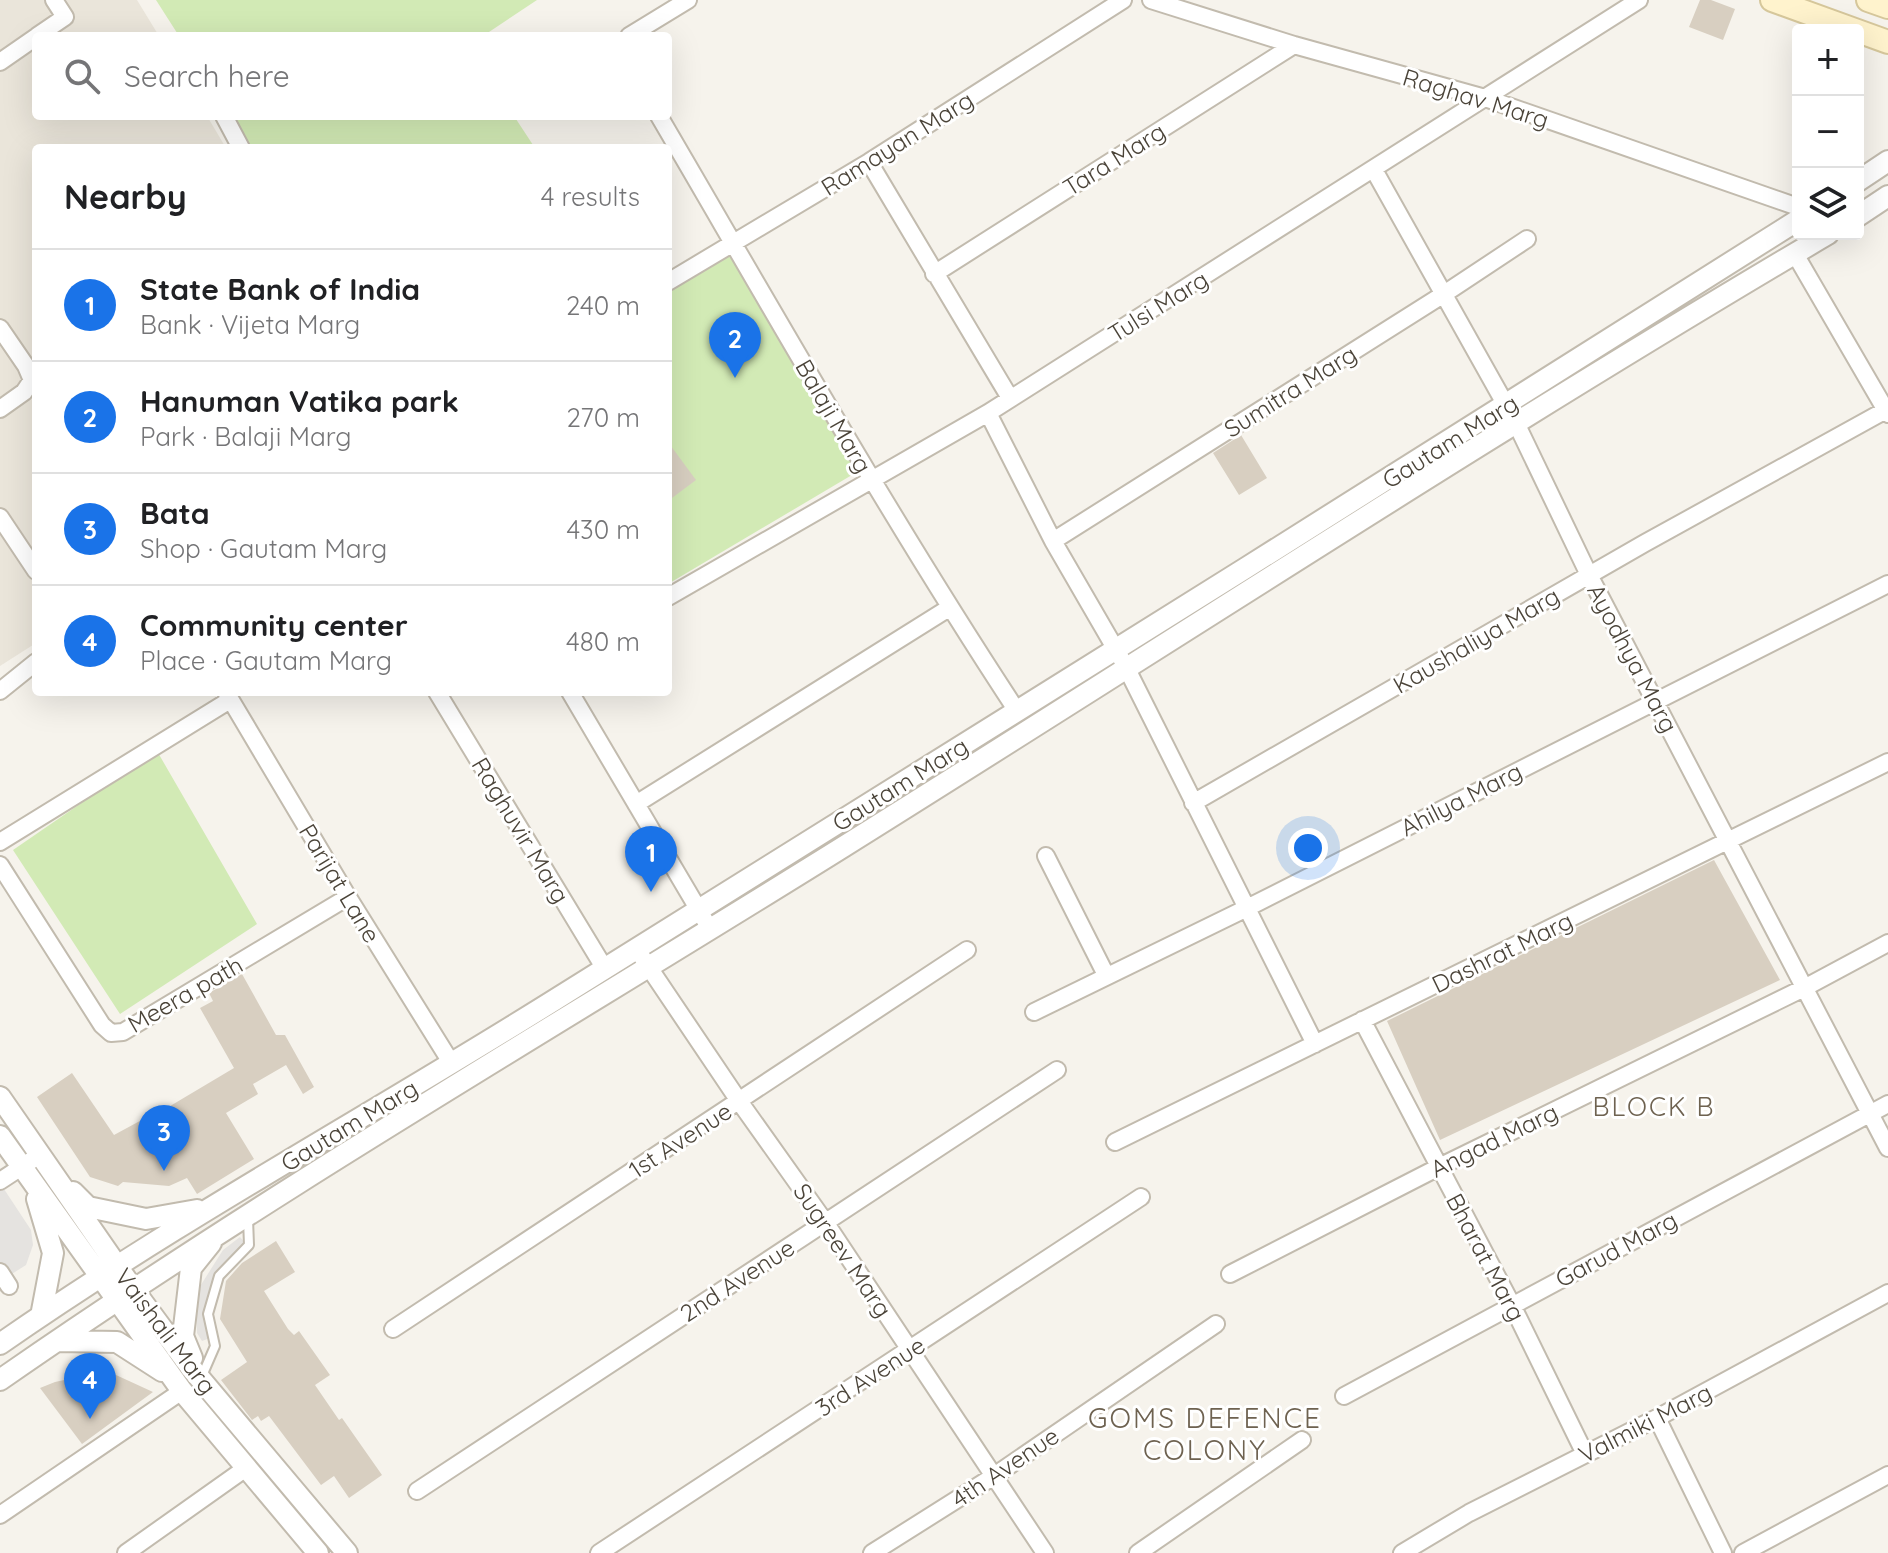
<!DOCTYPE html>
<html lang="en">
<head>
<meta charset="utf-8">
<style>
  :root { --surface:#fff; --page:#f6f6f6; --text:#202124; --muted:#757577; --line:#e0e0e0; --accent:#1a73e8 }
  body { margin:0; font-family:Quicksand,sans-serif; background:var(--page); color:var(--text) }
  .controls { position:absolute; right:24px; top:24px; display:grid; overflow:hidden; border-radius:8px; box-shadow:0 8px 32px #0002 }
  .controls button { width:72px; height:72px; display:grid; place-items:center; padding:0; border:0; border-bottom:2px solid var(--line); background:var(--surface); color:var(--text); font:40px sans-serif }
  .you { position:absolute; left:1308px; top:848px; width:28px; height:28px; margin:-20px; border:6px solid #fff; border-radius:50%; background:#1a73e8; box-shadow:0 0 0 12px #1a73e833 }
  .badge { display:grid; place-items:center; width:52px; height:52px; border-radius:50%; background:var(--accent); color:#fff; font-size:26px; font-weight:700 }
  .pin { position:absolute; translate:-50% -66px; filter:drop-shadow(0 2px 4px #0008) }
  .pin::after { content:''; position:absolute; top:42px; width:28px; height:24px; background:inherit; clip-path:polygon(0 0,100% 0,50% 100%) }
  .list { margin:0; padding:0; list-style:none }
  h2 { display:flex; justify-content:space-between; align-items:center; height:104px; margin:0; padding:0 32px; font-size:34px }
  h2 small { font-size:26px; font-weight:400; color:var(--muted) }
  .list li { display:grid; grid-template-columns:52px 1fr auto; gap:24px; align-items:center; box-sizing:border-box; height:112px; padding:0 32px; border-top:2px solid var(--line) }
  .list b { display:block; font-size:30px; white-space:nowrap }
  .list p { margin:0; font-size:26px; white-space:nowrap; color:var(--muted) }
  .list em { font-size:26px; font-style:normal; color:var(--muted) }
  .icon { flex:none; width:44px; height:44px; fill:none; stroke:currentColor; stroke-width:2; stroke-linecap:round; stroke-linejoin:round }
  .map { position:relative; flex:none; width:1888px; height:1553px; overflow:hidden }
  .search { position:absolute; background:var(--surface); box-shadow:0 8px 32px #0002; left:32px; top:32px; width:640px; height:88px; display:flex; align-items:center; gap:20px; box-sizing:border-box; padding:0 28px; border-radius:8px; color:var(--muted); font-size:30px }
  .panel { position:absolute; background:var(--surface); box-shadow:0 8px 32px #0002; left:32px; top:144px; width:640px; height:552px; border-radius:8px }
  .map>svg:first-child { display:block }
</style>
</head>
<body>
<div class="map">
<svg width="1888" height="1553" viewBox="0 0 1888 1553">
  <rect width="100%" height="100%" fill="#f6f3ec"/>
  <path fill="#eae5da" d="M0,0H137L159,36H36V116H207L226,148H36V643L0,666Z"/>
  <path fill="#d2eab5" d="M156,0H537L483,36H179Z
    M230,116H514L535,148H250Z
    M728,249L857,472L668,584V285Z
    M157,751L257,924L120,1014L13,850Z"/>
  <path fill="#e5e3e0" d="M0,1183L31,1230L33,1245L26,1265L7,1277L0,1265Z
    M240,1237L246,1244L218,1275L206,1313L210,1338L202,1341L197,1333L196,1305L199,1288L223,1250Z"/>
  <path fill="#d8cfc1" d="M1700,0H1711L1735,9L1723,40L1689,27Z
    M1241,435L1267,478L1239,495L1213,453Z
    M668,442L696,480L668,501Z
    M1714,860L1780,980L1440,1140L1387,1021Z
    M242,974L276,1035H285L314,1087L303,1094L286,1065L253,1084L258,1094L226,1113L254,1159L197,1194L187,1178L169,1186L123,1182L118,1186L90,1177L37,1097L72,1073L114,1135L149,1116L150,1118L234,1068L200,1008L213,1001L209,993Z
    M276,1241L295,1272L264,1291L288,1329L294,1335L299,1331L330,1375L315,1385L339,1420L342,1418L382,1475L349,1498L334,1476L321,1485L269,1416L261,1421L258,1416L252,1420L221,1380L247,1362L220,1319L226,1281L242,1263Z
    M87,1375H116L153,1392L82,1444L40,1388L55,1382Z"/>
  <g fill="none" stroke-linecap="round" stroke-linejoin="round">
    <g stroke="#c2bbae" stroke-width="12">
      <path id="service" d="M202,1376L215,1346L208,1314L219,1276L249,1245L248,1219"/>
    </g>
    <g stroke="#c2bbae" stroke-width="20">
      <path id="minor" d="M1151,0L1294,45L1485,98L1798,207
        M37,36L65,17L54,0
        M629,36L688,0
        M0,62L36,37
        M224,116L241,148
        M659,116C776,316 890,518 1017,711
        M869,162L1010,398
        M1374,170L1517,425L1589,575L1888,1148
        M1795,254L1888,414
        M934,274L1294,45
        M668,282L869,162L1123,0
        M0,328L26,366L32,380L24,392L0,409
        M988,413L1053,541L1126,667L1315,1044
        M0,517L36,571
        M1053,541L1444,294L1527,239
        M668,597L988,413L1639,0
        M0,691L36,662
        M226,692L348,897L452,1064
        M437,692L605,969
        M570,692L710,929
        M1193,803L1645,543L1886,410
        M636,804L949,608
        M0,842L230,700
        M1046,856L1106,975
        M0,865L102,1025L111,1033L123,1032L348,897
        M642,957L739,1101L825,1222L1045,1553
        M1034,1012L1247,908L1888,584
        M1362,1020L1512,1305L1585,1454
        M1115,1142L1888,762
        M0,1181L32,1160
        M0,1272L9,1286
        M1230,1274L1439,1167L1806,987L1888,943
        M393,1329L967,950
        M1344,1396L1888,1104
        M1657,1418L1723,1553
        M417,1491L1057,1070
        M0,1515L182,1391
        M126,1553L246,1468
        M599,1553L1141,1197
        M872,1553L994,1476L1216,1324
        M1138,1553L1302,1440
        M1402,1553L1469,1513L1657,1418L1888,1293
        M1743,1553L1888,1475"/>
    </g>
    <g stroke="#c2bbae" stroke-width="24">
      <path id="tertiary" d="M1858,181L1888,161
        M1858,216L1888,196
        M0,1097L133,1289L192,1369L347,1553
        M0,1136L182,1391L318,1553
        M73,1192L88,1207L146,1219L197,1210
        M37,1199L53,1253L41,1316
        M58,1341L117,1342L162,1371
        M0,1344C181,1218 375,1113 561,996C974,738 1387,481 1798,220
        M192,1358L183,1336L191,1268L211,1243
        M0,1380C273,1190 561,1023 843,847C1171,642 1495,430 1828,234"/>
    </g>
    <g stroke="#d6c79b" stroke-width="26">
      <path id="secondary" d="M1772,0L1888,42
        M1868,0L1888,7"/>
    </g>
    <use href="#service" stroke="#fff" stroke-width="8"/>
    <use href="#minor" stroke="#fff" stroke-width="16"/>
    <use href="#tertiary" stroke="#fff" stroke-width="20"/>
    <use href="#secondary" stroke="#fff3cd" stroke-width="22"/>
  </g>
  <g text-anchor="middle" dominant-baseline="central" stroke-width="6" stroke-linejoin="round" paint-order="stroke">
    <g font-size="24" fill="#4b4439" stroke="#fff">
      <text transform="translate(1476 98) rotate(17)">Raghav Marg</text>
      <text transform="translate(897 143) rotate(-32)">Ramayan Marg</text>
      <text transform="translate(1114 159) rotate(-32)">Tara Marg</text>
      <text transform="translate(1158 306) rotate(-32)">Tulsi Marg</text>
      <text transform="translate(1290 391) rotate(-32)">Sumitra Marg</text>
      <text transform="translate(834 416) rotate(60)">Balaji Marg</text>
      <text transform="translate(1450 441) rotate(-32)">Gautam Marg</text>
      <text transform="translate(1476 640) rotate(-30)">Kaushaliya Marg</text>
      <text transform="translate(1633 658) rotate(62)">Ayodhya Marg</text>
      <text transform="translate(900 784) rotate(-32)">Gautam Marg</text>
      <text transform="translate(1461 799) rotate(-27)">Ahilya Marg</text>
      <text transform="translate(521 830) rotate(59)">Raghuvir Marg</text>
      <text transform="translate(340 883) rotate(59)">Parijat Lane</text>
      <text transform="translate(1502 952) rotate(-26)">Dashrat Marg</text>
      <text transform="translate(185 994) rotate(-30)">Meera path</text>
      <text transform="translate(349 1125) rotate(-31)">Gautam Marg</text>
      <text transform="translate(680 1140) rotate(-33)">1st Avenue</text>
      <text transform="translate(1494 1140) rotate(-26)">Angad Marg</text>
      <text transform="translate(1616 1249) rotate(-28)">Garud Marg</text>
      <text transform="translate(843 1250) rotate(56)">Sugreev Marg</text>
      <text transform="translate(1486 1257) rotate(62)">Bharat Marg</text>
      <text transform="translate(737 1280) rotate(-33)">2nd Avenue</text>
      <text transform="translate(166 1331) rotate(53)">Vaishali Marg</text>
      <text transform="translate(870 1376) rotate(-33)">3rd Avenue</text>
      <text transform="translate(1645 1423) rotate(-27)">Valmiki Marg</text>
      <text transform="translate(1005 1467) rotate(-34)">4th Avenue</text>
    </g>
    <g font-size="26" letter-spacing="2" fill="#6e6250" stroke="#fff">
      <text x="1654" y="1106">BLOCK B</text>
    </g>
    <g font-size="28" letter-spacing="2" fill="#6e6250" stroke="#fff">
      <text x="1205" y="1417">GOMS DEFENCE<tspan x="1205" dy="32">COLONY</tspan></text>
    </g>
  </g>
</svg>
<div class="controls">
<button>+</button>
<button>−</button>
<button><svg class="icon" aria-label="layers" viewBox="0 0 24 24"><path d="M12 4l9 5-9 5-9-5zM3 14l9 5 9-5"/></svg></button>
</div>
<div class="you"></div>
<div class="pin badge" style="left:651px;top:892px">1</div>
<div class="pin badge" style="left:735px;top:378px">2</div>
<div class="pin badge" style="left:164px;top:1171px">3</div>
<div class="pin badge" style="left:90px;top:1419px">4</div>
<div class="search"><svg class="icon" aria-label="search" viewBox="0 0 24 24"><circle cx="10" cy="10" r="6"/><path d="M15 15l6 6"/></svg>Search here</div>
<section class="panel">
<h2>Nearby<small>4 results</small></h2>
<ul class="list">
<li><span class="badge">1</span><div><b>State Bank of India</b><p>Bank · Vijeta Marg</p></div><em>240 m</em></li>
<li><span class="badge">2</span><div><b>Hanuman Vatika park</b><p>Park · Balaji Marg</p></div><em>270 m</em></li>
<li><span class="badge">3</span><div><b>Bata</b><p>Shop · Gautam Marg</p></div><em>430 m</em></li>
<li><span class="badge">4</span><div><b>Community center</b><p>Place · Gautam Marg</p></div><em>480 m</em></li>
</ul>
</section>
</div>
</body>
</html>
